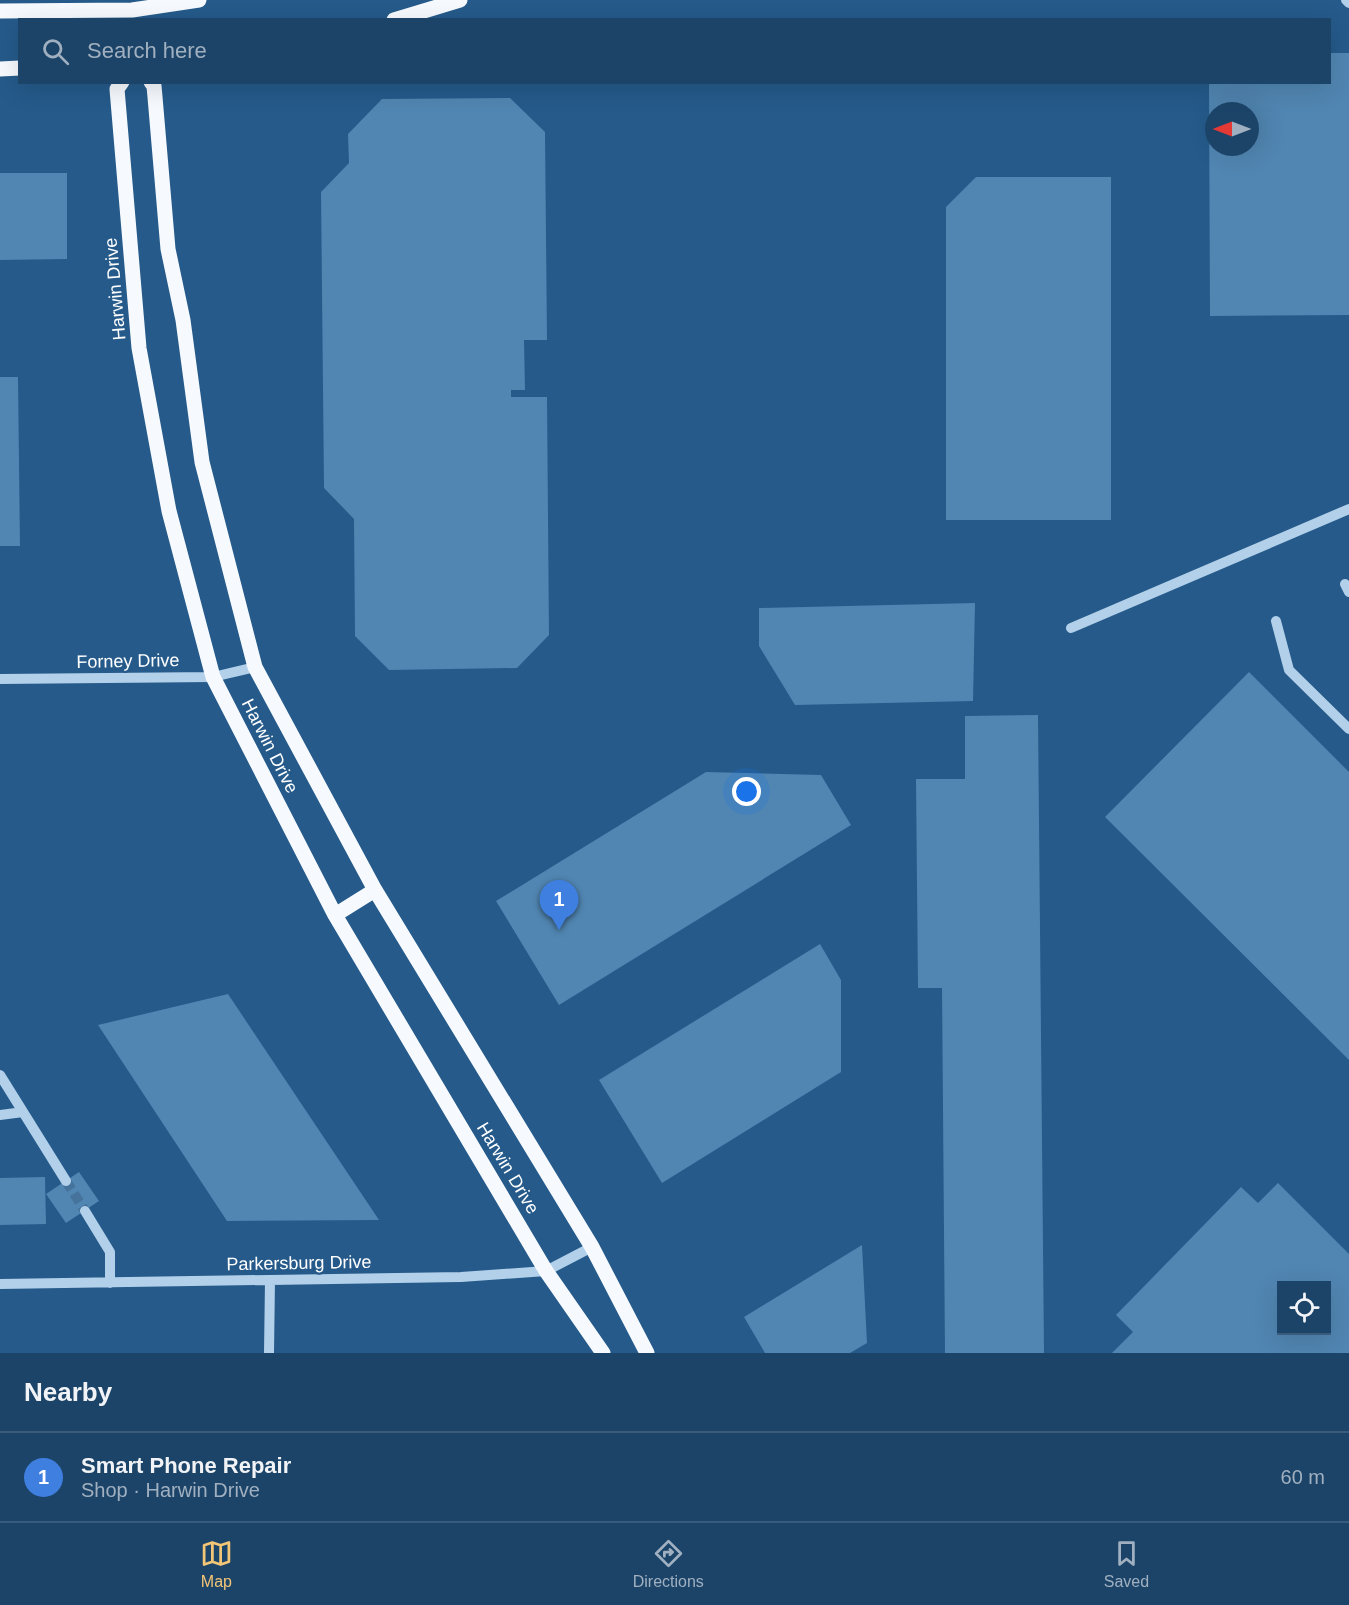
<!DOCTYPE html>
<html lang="en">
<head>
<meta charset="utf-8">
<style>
  :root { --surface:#1c4468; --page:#254b6e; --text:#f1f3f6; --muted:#a0b0c0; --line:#3a5c7c; --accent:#f3c576 }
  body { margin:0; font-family:Helvetica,sans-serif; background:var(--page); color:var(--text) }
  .controls { position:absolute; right:18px; bottom:18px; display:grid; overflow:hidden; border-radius:0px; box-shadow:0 6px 24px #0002 }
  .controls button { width:54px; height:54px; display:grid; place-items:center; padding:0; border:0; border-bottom:2px solid var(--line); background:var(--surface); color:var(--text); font:30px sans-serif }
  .compass { position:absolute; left:1205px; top:102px; width:54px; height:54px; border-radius:50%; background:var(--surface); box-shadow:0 6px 24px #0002; rotate:270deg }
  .you { position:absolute; left:747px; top:792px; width:21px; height:21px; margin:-15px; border:4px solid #fff; border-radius:50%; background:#1a73e8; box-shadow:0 0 0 9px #1a73e833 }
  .badge { display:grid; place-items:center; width:39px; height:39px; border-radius:50%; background:var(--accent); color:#fff; font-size:20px; font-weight:700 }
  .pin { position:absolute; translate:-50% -50px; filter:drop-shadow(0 2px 3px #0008) }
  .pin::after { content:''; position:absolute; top:32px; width:21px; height:18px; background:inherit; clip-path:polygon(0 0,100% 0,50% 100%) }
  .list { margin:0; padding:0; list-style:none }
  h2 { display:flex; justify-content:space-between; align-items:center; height:78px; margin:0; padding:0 24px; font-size:26px }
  h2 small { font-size:20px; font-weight:400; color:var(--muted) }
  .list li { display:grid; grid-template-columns:39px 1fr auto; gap:18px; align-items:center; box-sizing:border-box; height:90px; padding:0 24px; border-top:2px solid var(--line) }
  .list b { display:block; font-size:22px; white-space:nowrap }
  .list p { margin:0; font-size:20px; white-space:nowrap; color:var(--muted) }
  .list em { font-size:20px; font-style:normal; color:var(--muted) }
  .icon { flex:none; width:33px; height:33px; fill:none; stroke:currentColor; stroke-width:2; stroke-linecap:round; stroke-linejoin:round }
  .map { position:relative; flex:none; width:1349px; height:1353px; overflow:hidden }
  .search { position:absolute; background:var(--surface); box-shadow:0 6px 24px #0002; left:18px; right:18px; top:18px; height:66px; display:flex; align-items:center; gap:15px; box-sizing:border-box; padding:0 21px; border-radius:0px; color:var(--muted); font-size:22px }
  .sheet { height:168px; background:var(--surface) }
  nav { display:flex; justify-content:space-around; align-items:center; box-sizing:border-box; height:84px; border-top:2px solid var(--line); background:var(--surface); font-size:16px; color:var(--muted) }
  nav a { display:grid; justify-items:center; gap:3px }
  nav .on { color:var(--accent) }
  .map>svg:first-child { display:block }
</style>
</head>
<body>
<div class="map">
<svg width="1349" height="1353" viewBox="0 0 1349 1353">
  <rect width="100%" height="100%" fill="#255a8a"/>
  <path fill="#5186b2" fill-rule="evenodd" d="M1330,53H1349V315L1210,316L1209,82H1330ZM1214,111H1250V147H1214Z
    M510,98L545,132L547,340H524L525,390H511V397H547L549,635L517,668L389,670L355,636L354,519L324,488L321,192L349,163L348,134L382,99Z
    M0,173H67V259L0,260Z
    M976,177H1111V520H946V207Z
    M0,377H18L20,546H0Z
    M975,603L973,701L795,705L759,646V608Z
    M1249,672L1349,772V1060L1105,817Z
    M1038,715L1044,1353H945L942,988H918L916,779H965V716Z
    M706,772L821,775L851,825L559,1005L496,901Z
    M820,944L841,980V1072L662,1183L599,1080Z
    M228,994L379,1220L227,1221L98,1025Z
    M79,1172L99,1201L66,1223L46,1194Z
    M45,1177L46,1224L0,1225V1178Z
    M1278,1183L1349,1254V1353H1112L1133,1332L1116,1315L1241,1187L1258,1203ZM1282,1286H1326V1330H1282Z
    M862,1245L867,1343L850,1353H765L744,1317Z"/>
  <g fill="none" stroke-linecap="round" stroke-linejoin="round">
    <path stroke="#46739c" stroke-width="10" stroke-dasharray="10 5" stroke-linecap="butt" d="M66,1181L85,1211"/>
    <path stroke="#b2d0ea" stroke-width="10" d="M1346,0L1349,3
      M1345,584L1349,592
      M1276,621L1289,670L1349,729
      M1071,628L1349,509
      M0,679L213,677L255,667
      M0,1075L66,1181
      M0,1115L23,1112
      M85,1211L110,1252V1283
      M0,1284L461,1277L546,1271L592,1247
      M269,1353L270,1280"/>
    <path stroke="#f6fafe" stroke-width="15" d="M0,11L132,10L199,0
      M394,20L460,0
      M0,69L20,68
      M122,82L117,89L139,348L169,511L213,677L335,915L546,1271L603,1353
      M151,82L154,86L155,97L168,249L183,320L202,462L255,667L375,890L592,1247L647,1353
      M335,915L375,890"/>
  </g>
  <g text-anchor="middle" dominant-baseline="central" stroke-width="4.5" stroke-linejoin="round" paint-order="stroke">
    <g font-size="18" fill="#fff" stroke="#255a8a">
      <text transform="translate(115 289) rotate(-95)">Harwin Drive</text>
      <text transform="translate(128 661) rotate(-1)">Forney Drive</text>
      <text transform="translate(270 746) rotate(63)">Harwin Drive</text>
      <text transform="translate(508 1168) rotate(59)">Harwin Drive</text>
      <text transform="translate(299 1263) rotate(-1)">Parkersburg Drive</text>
    </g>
  </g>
</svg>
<div class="controls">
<button><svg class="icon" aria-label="locate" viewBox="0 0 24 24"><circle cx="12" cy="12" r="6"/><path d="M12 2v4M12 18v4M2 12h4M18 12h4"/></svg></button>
</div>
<svg class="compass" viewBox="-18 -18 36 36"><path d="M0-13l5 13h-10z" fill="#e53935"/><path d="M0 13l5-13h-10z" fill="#a0b0c0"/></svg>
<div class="you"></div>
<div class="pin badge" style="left:559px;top:930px;background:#3f7fe0">1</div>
<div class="search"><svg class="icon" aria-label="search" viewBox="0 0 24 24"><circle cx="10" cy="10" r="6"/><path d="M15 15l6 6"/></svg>Search here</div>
</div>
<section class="sheet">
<h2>Nearby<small></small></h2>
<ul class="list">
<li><span class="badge" style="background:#3f7fe0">1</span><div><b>Smart Phone Repair</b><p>Shop · Harwin Drive</p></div><em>60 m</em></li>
</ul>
</section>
<nav>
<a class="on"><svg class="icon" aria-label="map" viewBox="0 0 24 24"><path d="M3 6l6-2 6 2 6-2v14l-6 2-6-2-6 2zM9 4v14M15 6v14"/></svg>Map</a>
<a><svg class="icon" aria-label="directions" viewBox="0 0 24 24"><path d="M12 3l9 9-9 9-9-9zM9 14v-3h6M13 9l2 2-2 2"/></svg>Directions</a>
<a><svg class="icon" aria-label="saved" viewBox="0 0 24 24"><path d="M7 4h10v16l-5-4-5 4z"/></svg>Saved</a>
</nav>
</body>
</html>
